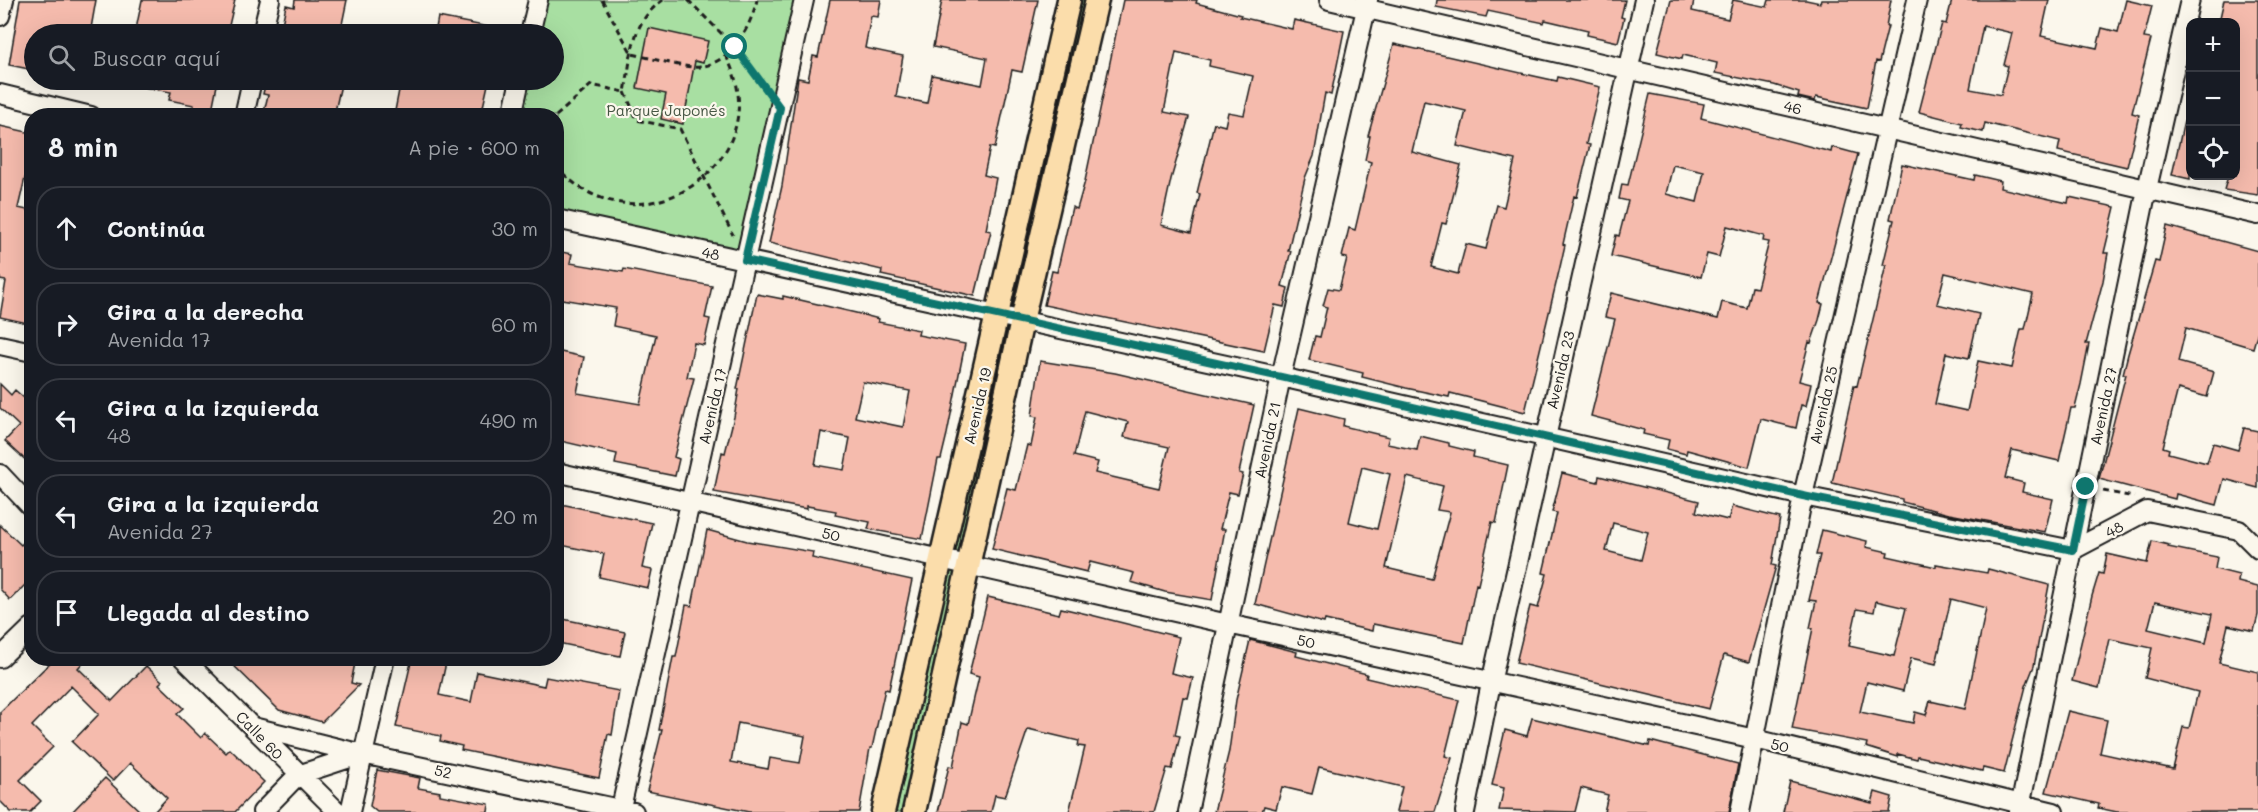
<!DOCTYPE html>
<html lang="es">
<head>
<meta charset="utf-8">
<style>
  :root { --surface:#171b24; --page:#242831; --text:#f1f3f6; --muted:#9ea1a6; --line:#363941 }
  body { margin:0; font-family:Mali,sans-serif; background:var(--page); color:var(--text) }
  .controls { position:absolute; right:18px; top:18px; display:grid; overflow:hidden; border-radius:12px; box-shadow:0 6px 24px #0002 }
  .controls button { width:54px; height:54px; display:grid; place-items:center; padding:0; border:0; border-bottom:2px solid var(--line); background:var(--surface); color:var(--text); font:30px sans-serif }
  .stop { position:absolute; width:18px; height:18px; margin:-14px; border:4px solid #0f766e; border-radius:50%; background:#fff }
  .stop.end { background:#0f766e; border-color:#fff; box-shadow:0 2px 6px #0008 }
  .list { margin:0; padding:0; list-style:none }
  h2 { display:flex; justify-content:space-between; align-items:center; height:78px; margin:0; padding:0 24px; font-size:26px }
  h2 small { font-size:20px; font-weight:400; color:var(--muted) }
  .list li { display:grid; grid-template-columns:39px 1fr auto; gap:18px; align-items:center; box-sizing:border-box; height:84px; margin:0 12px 12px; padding:0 12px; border:2px solid var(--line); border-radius:24px }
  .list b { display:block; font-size:22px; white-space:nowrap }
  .list p { margin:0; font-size:20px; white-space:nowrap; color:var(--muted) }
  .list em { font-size:20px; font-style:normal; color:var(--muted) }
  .icon { flex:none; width:33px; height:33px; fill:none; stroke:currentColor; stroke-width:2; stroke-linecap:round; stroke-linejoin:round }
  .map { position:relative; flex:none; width:2258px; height:812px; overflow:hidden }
  .search { position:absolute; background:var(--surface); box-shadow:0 6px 24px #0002; left:24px; top:24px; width:540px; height:66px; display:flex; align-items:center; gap:15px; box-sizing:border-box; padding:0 21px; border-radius:33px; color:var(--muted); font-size:22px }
  .panel { position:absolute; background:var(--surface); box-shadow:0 6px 24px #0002; left:24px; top:108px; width:540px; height:558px; border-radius:24px }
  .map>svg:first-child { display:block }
</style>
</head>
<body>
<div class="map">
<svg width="2258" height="812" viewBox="0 0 2258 812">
  <rect width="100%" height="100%" fill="#fbf7ec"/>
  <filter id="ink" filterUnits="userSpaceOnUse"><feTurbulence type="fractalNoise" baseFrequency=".0167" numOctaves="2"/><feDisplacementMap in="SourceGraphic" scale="12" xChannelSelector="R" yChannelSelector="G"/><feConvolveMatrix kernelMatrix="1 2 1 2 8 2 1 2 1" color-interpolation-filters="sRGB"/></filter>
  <g filter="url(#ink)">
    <path fill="#a8dfa2" stroke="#627e5f" stroke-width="1.5" d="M538,0H804L745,260L557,219L556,116H512L520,80H554V34H530Z
      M1081,0H1086L1014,311H1010Z
      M1007,325H1011L959,556L952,555Z
      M949,568L956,570L902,812H896Z"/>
    <path fill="#f5bbad" stroke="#1c1c1c" stroke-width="1.5" fill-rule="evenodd" d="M20,0H96L90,34H34V70L9,65Z
      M142,0H235L227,34H135Z
      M295,0H347L340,34H280L286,5L294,7Z
      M830,0H881L878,17L871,16L865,48L903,56L896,97L927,103L932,75L982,85L987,58L933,47L942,0H1038L1022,72L1012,70L995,148L990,147L984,175L996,178L986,230L991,231L975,296L881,275L882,270L769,243L782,186L798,78L808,80L813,56L818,57Z
      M1123,0H1197L1196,3L1241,15L1240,17L1292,29L1294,20L1344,31L1331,95L1325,93L1314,156L1305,178L1288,251H1291L1282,286L1288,288L1284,307L1275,305L1264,351L1044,305L1052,271L1057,272L1072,207L1077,209L1085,181ZM1176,52L1210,60L1209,66L1253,76L1244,115L1228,112L1225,126L1214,123L1197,193L1200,194L1191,233L1161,225L1171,179L1189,117L1164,112Z
      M1437,0H1625L1621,17L1624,18L1618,42L1587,35L1588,30L1545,20L1544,23L1488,11L1486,17L1436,7Z
      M1671,0H1694L1692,11L1728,19L1733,0L1767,7L1769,0H1806L1820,3L1821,0H1891L1886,26H1888L1879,62L1876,61L1867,108L1816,97L1815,101L1798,97L1799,93L1774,85L1715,73L1717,63L1683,55L1682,59L1657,53Z
      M1952,0H2049L2041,36L2097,48L2102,28L2118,32L2126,0L2152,6L2144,38L2151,39L2132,113L2139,115L2127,167L2058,151L2060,141L1985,123L1983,132L1961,127L1962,123L1919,112L1942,23L1946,24ZM1983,26L2012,33L2004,65L2008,66L2001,95L1970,89Z
      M2224,0H2258V195L2224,190L2228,176H2235V22H2219Z
      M438,17L489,27V34H435Z
      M649,28L708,41L703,63L695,61L683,124L661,119L666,94L637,88Z
      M1394,44L1534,76L1557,81L1558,77L1600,87L1586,144L1590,145L1577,197L1574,196L1563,244L1565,245L1560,267L1525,412L1450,393L1449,397L1406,388L1362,377L1363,373L1309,360L1315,336L1320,337L1327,307L1323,306L1328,288L1339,290L1347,258L1342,257L1349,228L1355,230L1371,162L1365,160L1370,136H1368ZM1424,101L1466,111L1457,146L1515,160L1504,207L1497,205L1486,249L1466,244L1458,274L1431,267L1442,223L1446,224L1461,165L1412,152Z
      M143,80H194L217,85L211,115L193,112L194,105L169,100L171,92L142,87Z
      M266,80H342L334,116H263L268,95L263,94Z
      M401,80H489L481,116H394Z
      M1650,94L1704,104L1701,118L1831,152L1832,147L1858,154L1819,303L1823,304L1819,320L1811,343L1809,342L1799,381L1811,384L1806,406L1801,405L1796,428L1761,419L1749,467L1687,450L1686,454L1667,449L1669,440L1643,434L1644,430L1591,416L1615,319L1605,317L1611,293L1718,319L1722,302L1747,308L1752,287L1757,288L1769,242L1763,241L1764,236L1727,226L1719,257L1707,254L1701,277L1611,256L1616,235L1619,236L1628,201L1619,199L1622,184L1628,185ZM1673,165L1704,172L1697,202L1666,194Z
      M2184,121L2190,122V179L2172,175Z
      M0,126L32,133V179L25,178L18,208L32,211V324L0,317L6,281L0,280Z
      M1902,164L1974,180L1975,175L2001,181L2000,188L2068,203L2069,197L2115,207L2104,253H2108L2103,281L2086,344H2089L2081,384L2075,408H2071L2059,461L2012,450L2005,478L2024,483L2022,492L2053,499L2045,532L1949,514L1902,502V499L1832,483L1854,385L1857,386L1886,265H1883L1894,220L1890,219ZM1945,273L2033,294L2025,329H2021L2012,368L1978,361L1967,411L1935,404L1946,353L1969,358L1979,314L1937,304Z
      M2167,226L2258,251V331L2253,348L2186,328L2178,362L2214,372L2207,397L2178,389L2163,447L2169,449L2168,453L2207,463L2213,443L2238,450L2244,428L2258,431V488L2224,479L2217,505L2176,494L2175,499L2099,479L2126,374H2123L2128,354L2155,261L2159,262Z
      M556,251L572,254L570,263L623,272L624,269L712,286L705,318L710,319L704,345L694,343L687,377L694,378L674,457L679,459L675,476L615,464L617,454L556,440V351L584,357L577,393L640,404L656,335L613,326L616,308L556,298Z
      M757,294L783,299V296L856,313L879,319L878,322L919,330L918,335L965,344L947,434L941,459H938L922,539L868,529L870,522L835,515L836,511L807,506V509L714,492L722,452L725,453L734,417L739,389H737ZM863,382L910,391L903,427L855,417ZM821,432L850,438L844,470L815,465Z
      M1040,361L1115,373L1254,405L1239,473L1243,474L1238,494L1229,492L1220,529H1225L1212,600L1165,592L1131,582L1134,573L1090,562L1087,572L992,549L1007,488L1016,490L1027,445L1031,446L1037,417L1032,416ZM1085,411L1128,422L1124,437L1169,447L1159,488L1095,473L1098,462L1074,456Z
      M0,384L11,395L15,390L32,405V466L5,441L19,426L0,408Z
      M1299,408L1344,419L1343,426L1389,437L1387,444L1417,450L1420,436L1449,443V446L1474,452L1473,457L1508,465L1496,523L1492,522L1478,585L1476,584L1464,643L1373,624L1372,631L1325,620L1324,623L1255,604ZM1362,467L1390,474L1377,529L1349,522ZM1407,477L1443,486L1437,510L1450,512L1432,579L1386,568Z
      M1562,473L1598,482L1599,476L1699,501L1696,512L1728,520L1732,506L1780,518L1772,565L1776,566L1749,662L1724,655L1709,709L1516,663L1530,606L1538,608L1547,574L1543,573L1557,513L1552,512ZM1613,523L1648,532L1641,560L1606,551Z
      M556,503L652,523L642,568L652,570L648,588L599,577L604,554L556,544Z
      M0,525L21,545L24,542L32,549V578L10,600L0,589Z
      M707,530L747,541L813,552L812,558L912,580L889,690L885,689L872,748H870L859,812H749L647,791L662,730H659L673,657H676L686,605L692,606ZM738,723L805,736L800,763L770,758L768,769L731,762Z
      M1822,530L1867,541L1866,547L1888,552L1887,556L1936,567V564L1987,573L1988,569L2049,585L2034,666L2026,686L2004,773L1983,768L1982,771L1918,756L1917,759L1898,754V757L1866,747L1867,743L1792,729L1813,628H1810L1816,601L1809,600L1820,555H1816ZM1951,599L1986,608L1965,709L1930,701L1926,715L1915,712L1913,723L1860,712L1867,682L1903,691L1911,658L1936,664ZM1876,601L1906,608L1894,656L1849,646L1857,609L1874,612Z
      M2152,541L2169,545L2168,547L2217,557L2215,569L2239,575L2238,582L2258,587V615L2254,631L2228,625L2219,663L2258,672V812H2117L2098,808L2099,804L2046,792L2068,711L2107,720L2100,753L2173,769L2183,727L2189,728L2198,692L2145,678L2152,648L2110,639L2099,688L2072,681L2092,596L2099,573L2103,574L2107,554L2147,563ZM2155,602L2212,614L2206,643L2148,629Z
      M988,597L1059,614L1061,608L1087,614L1179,637L1171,673L1193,678L1188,698L1183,697L1175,735L1180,736L1172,769L1167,768L1154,812H1069L1085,747L1078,746L1079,741L1028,729L1005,797L995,795L991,812H938L949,766L953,767L962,722L968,724L979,677L969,674Z
      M563,619L625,632L620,656L558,643Z
      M1250,640L1297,652L1296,656L1367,674L1366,678L1459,700L1445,756L1452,758L1435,812H1396L1402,787L1319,767L1312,794L1282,787L1276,809L1264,806L1262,812H1214L1229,751L1236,700Z
      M55,658H87L78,668L112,701L146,666L162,681L159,684L184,708L177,714L201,738L205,733L226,753L230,749L264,782L235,812H154L167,798L130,763L113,781L72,742L99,714L71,686L32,726L53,747L20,780L41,801L30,812H11L0,801V712Z
      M226,658H356L351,683L359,685L322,722L279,710Z
      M412,658H447L439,695L471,702L477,672L544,686L546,677L619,691L612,735L608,734L599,778L461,750L462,746L440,741L441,736L396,727Z
      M1532,718L1649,746L1650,741L1738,764L1729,812H1604L1608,795L1581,788L1575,812L1499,810L1504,788L1492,785L1505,730L1527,736Z
      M377,770L420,778L418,788L440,792V795L489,804L488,812H377L370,806Z
      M105,778L141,812H72Z
      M1790,781L1872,803L1875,792L1892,797L1889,812H1783Z"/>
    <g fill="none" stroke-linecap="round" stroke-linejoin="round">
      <g stroke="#1c1c1c" stroke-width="22">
        <path id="minor" d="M1329,0L2258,215
          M0,16L4,0
          M262,34L270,0
          M530,34L538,0
          M0,94L91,116
          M244,116L252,80
          M512,116L520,80
          M556,219L1281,377L1803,496L2073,550L2147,511L2239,530L2258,549
          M0,345L32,352
          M556,472L1228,624L1755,739L2054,812
          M0,474L32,508
          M0,658L32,627
          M183,658L338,812
          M253,727L362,754L634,812
          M262,812L298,775L362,754
          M350,812L385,658
          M620,812L804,0
          M1188,812L1281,377L1368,0
          M1465,812L1491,683L1644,0
          M1740,812L1803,496L1917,0
          M2019,812L2147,189L2190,0"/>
      </g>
      <g stroke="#1c1c1c" stroke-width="27">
        <path id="major" d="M883,812L1069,0
          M914,812L1022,321L1097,0"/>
      </g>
      <path stroke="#1c1c1c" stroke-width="3" stroke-dasharray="6 4.5" stroke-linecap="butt" d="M602,0L632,54C647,57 688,69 700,67C732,62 750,28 757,0
        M688,0L735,47L766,89
        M625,92L637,120L680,129L733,235
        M556,116L591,85L625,92C632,55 630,23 663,0
        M556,166C637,260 782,161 726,56
        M2103,491L2134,497"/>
      <use href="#minor" stroke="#fbf7ec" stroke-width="18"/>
      <use href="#major" stroke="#fbddab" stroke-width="22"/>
    </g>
  </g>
  <g fill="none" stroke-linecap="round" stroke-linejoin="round" filter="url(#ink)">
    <path stroke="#0f766e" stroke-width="8" d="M735,47L780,108L745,260L1281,377L1803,496L2073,550L2086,487"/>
  </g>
  <g text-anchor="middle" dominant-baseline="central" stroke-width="4.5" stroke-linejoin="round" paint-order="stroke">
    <g font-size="15" fill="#1c1c1c" stroke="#fbf7ec">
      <text transform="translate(1793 107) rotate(13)">46</text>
      <text transform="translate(711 253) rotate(12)">48</text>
      <text transform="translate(1560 370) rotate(-77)">Avenida 23</text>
      <text transform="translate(1823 405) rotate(-77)">Avenida 25</text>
      <text transform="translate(712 406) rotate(-77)">Avenida 17</text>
      <text transform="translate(977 406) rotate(-77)">Avenida 19</text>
      <text transform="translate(2103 406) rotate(-78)">Avenida 27</text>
      <text transform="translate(1267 440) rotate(-78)">Avenida 21</text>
      <text transform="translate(2114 529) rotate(-28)">48</text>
      <text transform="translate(831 534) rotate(13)">50</text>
      <text transform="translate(1306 641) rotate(13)">50</text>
      <text transform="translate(260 735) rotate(46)">Calle 60</text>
      <text transform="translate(1780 745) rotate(14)">50</text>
      <text transform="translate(443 771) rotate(12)">52</text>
    </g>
    <g font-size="15" fill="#465644" stroke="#fbf7ec">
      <text x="666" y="110">Parque Japonés</text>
    </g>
  </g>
</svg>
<div class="controls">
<button>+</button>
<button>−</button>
<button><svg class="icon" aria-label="locate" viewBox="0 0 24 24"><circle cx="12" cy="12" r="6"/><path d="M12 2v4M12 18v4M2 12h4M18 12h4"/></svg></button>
</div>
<div class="stop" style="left:735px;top:47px"></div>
<div class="stop end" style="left:2086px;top:487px"></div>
<div class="search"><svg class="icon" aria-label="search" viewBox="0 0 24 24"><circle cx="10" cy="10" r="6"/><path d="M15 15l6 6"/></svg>Buscar aquí</div>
<section class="panel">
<h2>8 min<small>A pie · 600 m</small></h2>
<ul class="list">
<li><svg class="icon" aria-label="ahead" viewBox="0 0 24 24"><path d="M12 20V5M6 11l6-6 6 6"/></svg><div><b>Continúa</b></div><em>30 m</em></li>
<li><svg class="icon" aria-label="right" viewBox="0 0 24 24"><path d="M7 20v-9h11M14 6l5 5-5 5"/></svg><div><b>Gira a la derecha</b><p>Avenida 17</p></div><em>60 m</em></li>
<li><svg class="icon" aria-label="left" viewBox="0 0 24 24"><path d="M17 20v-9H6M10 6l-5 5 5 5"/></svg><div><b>Gira a la izquierda</b><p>48</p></div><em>490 m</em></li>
<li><svg class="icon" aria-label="left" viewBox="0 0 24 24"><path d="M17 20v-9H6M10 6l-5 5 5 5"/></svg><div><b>Gira a la izquierda</b><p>Avenida 27</p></div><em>20 m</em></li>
<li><svg class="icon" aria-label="arrive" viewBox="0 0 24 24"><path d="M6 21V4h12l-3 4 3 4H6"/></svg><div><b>Llegada al destino</b></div></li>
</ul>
</section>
</div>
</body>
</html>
